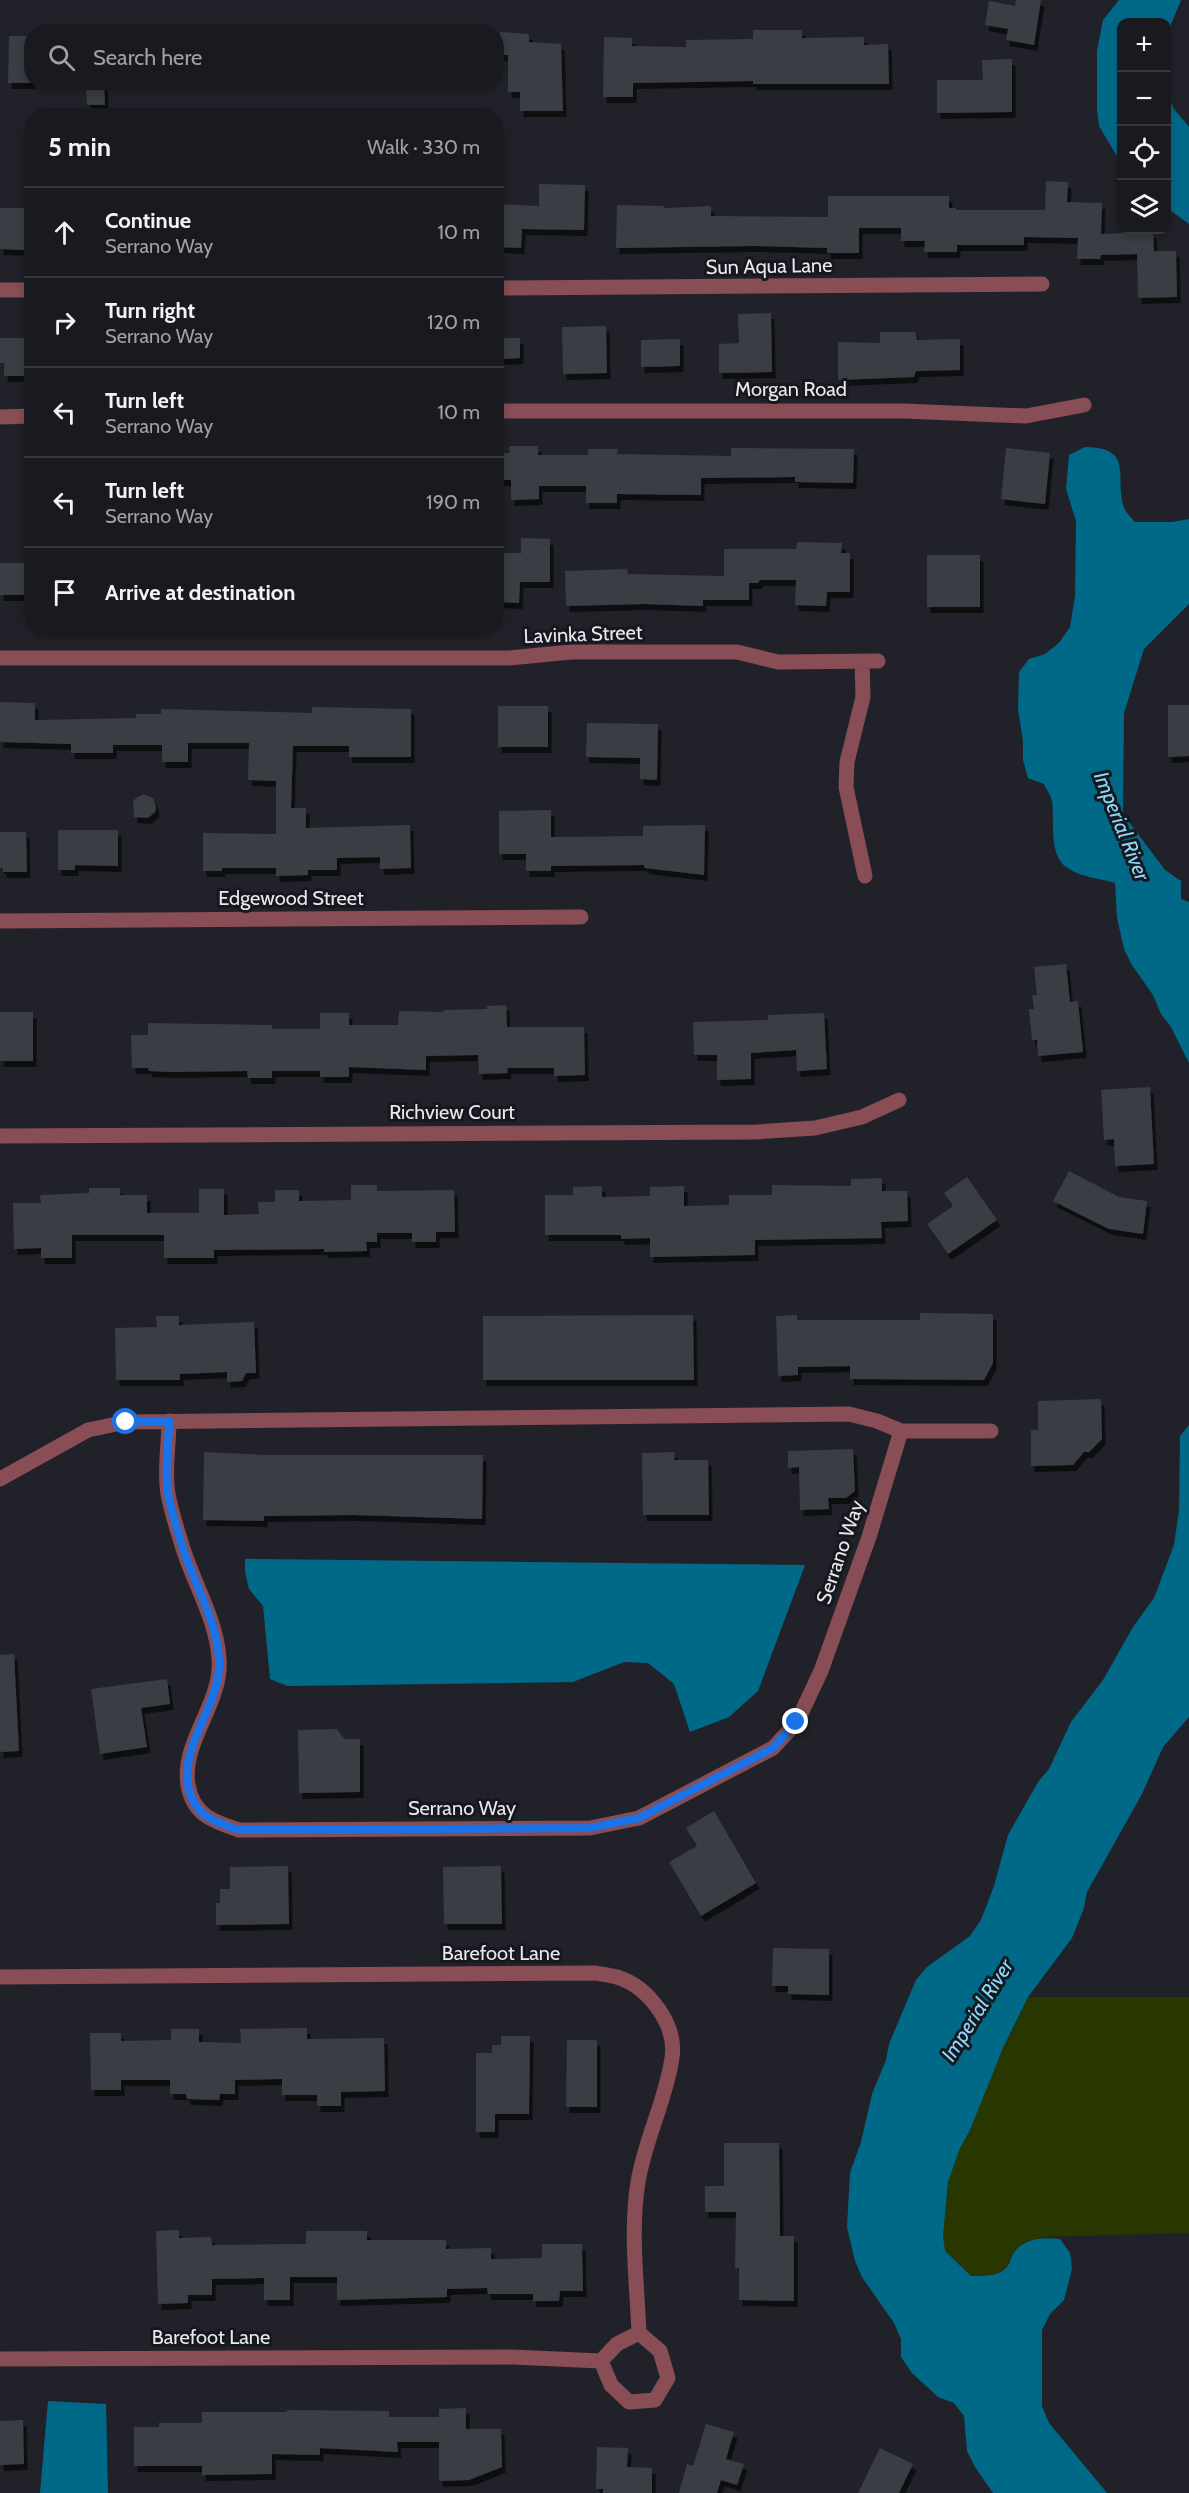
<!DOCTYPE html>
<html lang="en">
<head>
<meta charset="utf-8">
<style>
  :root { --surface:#191a1f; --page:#26272c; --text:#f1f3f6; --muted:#9fa1a4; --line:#37383d }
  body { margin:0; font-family:Cabin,sans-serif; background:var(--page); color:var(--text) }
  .controls { position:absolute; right:18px; top:18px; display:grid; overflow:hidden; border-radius:12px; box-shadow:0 3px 9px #0003 }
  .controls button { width:54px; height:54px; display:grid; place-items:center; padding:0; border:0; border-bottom:2px solid var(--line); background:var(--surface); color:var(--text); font:30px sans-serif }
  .stop { position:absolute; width:18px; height:18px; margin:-14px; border:4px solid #1a73e8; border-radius:50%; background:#fff }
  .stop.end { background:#1a73e8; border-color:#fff; box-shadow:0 2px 6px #0008 }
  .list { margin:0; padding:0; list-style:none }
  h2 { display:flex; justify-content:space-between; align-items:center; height:78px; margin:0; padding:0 24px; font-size:26px }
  h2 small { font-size:20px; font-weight:400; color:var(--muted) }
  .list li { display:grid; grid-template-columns:39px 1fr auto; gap:18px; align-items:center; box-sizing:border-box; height:90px; padding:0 24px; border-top:2px solid var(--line) }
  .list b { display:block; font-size:22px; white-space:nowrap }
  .list p { margin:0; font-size:20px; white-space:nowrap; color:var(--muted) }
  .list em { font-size:20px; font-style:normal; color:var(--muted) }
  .icon { flex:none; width:33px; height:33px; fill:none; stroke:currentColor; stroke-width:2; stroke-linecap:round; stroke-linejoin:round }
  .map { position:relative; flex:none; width:1189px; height:2493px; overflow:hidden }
  .search { position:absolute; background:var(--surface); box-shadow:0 3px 9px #0003; left:24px; top:24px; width:480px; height:66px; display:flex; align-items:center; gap:15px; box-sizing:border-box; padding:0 21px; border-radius:24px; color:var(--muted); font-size:22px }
  .panel { position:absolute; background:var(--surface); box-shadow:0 3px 9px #0003; left:24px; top:108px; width:480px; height:528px; border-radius:24px }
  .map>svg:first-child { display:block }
</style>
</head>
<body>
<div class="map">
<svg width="1189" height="2493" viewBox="0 0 1189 2493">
  <defs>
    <filter id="shadow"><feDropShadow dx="3.5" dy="6" stdDeviation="0" flood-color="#0009"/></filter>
  </defs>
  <rect width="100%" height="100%" fill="#212229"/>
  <path fill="#283700" d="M1028,1997H1189V2233L1043,2237L1027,2242L1014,2252L1006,2268L990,2276H971L945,2252L943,2236L948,2182L960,2148L970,2130L995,2066Z"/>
  <path fill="#006988" d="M1119,0H1181L1167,34L1166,22H1122L1121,163L1099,126L1097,110V51L1103,20Z
    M1166,91L1174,109L1189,127V224L1167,208Z
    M1085,447C1135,448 1114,476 1124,507C1125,512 1131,517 1135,522H1172L1189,519V604L1144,649L1124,713L1123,814L1165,870L1181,881V899L1189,902V1063L1171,1027L1161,1014L1153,995L1132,965L1124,949L1117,918L1115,883C1099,878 1079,877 1066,867C1048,853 1055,820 1052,801C1051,795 1046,789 1044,784L1028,778L1023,760V741L1018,709L1019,672L1029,659L1045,654L1059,643L1070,627L1075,596L1076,521L1066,489L1069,455Z
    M1189,1425V1717L1163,1747L1142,1794L1087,1892L1084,1908L1072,1938L1028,1997L1003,2048L970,2130L960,2148L948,2182L943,2236L945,2251L971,2276C983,2276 998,2277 1007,2267C1010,2263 1011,2258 1013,2254C1024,2238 1042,2237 1060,2239L1070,2253L1072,2269L1064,2300L1050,2314L1042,2330V2406L1049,2423L1107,2493H993L975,2467L967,2451L964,2416L954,2403L938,2397L912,2373L901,2357V2339L894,2323L862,2277L855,2261L847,2227L850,2173L861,2142L872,2094L886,2060L889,2044L916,1980L927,1967L970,1936L981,1920L994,1886L1008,1835L1038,1782L1049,1769L1071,1722L1103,1680L1133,1627L1154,1598L1174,1545L1179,1511L1180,1436Z
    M245,1559L805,1565L758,1691L729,1717L690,1732L674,1684L648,1663L624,1662L573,1682L287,1686L270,1679L263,1606L249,1589L245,1572Z
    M48,2401L106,2404L108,2493H40Z"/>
  <path fill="#3b3c44" filter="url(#shadow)" d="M1016,0H1041L1034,45L1006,40L1008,29L985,25L989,1L1015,6Z
    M753,30H802V38L864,37V45L888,44L889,84H753V81L633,83V97H603L604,37L632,38V46L686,47V40L753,39Z
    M500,32L529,34V42L561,44L563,111H520V92H508V55H500Z
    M9,36H32V83H8Z
    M1012,59V112L937,113V80H983L982,60Z
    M86,82H104L105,105H87Z
    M1046,181L1068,182L1067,202L1102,203L1101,234L1153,232L1154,251H1176L1177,297L1138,298L1137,254L1101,255L1100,259H1077L1078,238L1024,237V245H957V252H924L925,241H901V228H859V253H827V248L753,246L616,248L617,205L664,206V208L711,206V216L828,217V196H949V208H956V210H1045Z
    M539,184L585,185L584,230L522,229L521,248L496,247V204L539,206Z
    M0,208H24V250L0,249Z
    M771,313L772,372L719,373V344L739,343L738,314Z
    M606,326L607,373L563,374L562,327Z
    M880,332H915L917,340L960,339V370L916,371L914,377L838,380V342L880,343Z
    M0,338H26V346H32V376H4V363H0Z
    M496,338H520V358L496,359Z
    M680,339V366L641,367V340Z
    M509,446H538V455H588V449H618L617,454L731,456V448L854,449L853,483L795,482V477L701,478V495L617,494V503H586V486H539V499L511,500V480H496V453H510Z
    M1006,448L1050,453L1045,504L1001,499Z
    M521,538L550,539V582H520L519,603L497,602V553H521Z
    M797,542L842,543L841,553H850V592H827L826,606L795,605L796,580H760L758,583H749V600H703V606L645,604L566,606L565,571L627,569L628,574L724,576V549H796Z
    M927,555H980V607H927Z
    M0,563H32V595H0Z
    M0,702L35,703V720L136,718V714H161V709L312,713V707L411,709V757H349V746H293L291,808H306V828L410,825L411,868L380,869V857L337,858V870H308V875L276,876V868H222V871H203V833L276,834V781L248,780L249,743H188V762H162V745H113V753H71V744L0,742Z
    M1168,705H1189V756L1168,757Z
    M498,706H548V747H498Z
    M587,723L658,724L657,780L640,779V758L586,757Z
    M144,794L153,798L156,807L155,812L148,818L134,817L133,802L136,798Z
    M551,810V837L643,836V826L705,825L704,875L645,868L644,865L551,866V871H526V854H499V811Z
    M58,830H118V866L75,865V870H58Z
    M0,832H26L27,872H3V868H0Z
    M1066,964L1070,1002L1078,1001L1083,1052L1038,1056L1037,1040H1032L1029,1009H1034L1032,995H1037L1034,967Z
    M506,1005L507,1027H584L585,1075L554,1076V1068H507L508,1073L479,1074L478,1055L426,1056V1070L349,1067V1077H320V1071H272V1078H248L247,1071L170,1072L149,1071L148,1068H132L131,1035H148V1023L272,1025V1029H320V1013H349V1025H398L399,1011L444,1012V1010L487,1009V1006Z
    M0,1012H33V1061H0Z
    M824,1013L827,1069L797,1071L796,1050L751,1053V1079L717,1080V1055H694L693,1022L768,1020V1015Z
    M1150,1087L1154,1164L1115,1166L1114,1139L1104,1140L1101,1090Z
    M1069,1171L1119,1197L1147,1201L1143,1234L1109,1229L1053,1201Z
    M967,1177L997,1220L948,1254L927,1224L953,1206L944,1193Z
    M882,1178V1191H907L908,1221L881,1222L882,1238L755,1240V1255L650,1257V1238L621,1239V1235H545V1195H573V1187L602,1186V1197L650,1196V1187L684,1186V1206L729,1205V1195H772V1185L851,1186V1179Z
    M351,1185H377V1191L454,1190L455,1232H436V1242H412V1233H377V1242H366L367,1251L324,1252V1249L214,1250V1258H164V1235H72V1258H41V1248L14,1249L13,1203H41L40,1195L89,1193V1188H120V1195H147V1213H199V1189H224V1215L259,1214L258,1202H275V1190H299V1201L351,1200Z
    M920,1313L993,1314V1363L984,1380L850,1379V1366L798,1367V1375L778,1376L776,1316L797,1315V1320H920Z
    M693,1315L694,1380H483V1316Z
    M156,1316H179V1325L254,1322L256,1373H246L242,1381L227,1382V1372L180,1374V1380H116L115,1328L157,1327Z
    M1101,1399L1102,1439L1089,1452H1084L1073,1465L1031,1466V1430H1038V1401Z
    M853,1449L855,1491L846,1498H828L829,1509L800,1510L799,1467L788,1468V1451Z
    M204,1452L265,1455H483L482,1519L354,1515L264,1516V1521L203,1520Z
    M675,1452L674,1460H708L709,1515H643L642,1453Z
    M14,1654L19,1751L0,1752V1655Z
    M167,1679L170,1704L141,1708L147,1747L100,1754L91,1689Z
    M337,1729L344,1739H360V1792L299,1793L298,1730Z
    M714,1811L756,1883L701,1916L669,1862L697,1846L686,1828Z
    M288,1866L289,1924L216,1925V1903H220V1889H230V1867Z
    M501,1866L502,1924H444L443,1867Z
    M773,1948L829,1949V1995L788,1994V1986H772Z
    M307,2028V2039L384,2038L385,2091L341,2092V2106H317V2095H282V2079L235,2080V2094H220L219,2100L187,2099L186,2094H170V2080H121V2090H91L90,2033H121V2041L171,2040V2029H199V2042L241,2043L240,2029Z
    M501,2036H530L529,2114H495V2132H476V2053H492V2045H501Z
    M567,2040H597V2107H566Z
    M724,2143H779L780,2236H794V2301L739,2300V2268H735L736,2212H705V2186H724Z
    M179,2230V2238L211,2237L212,2245L306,2244V2231H367V2240H446V2249L491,2248V2259L542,2258V2244H582L583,2291H560L559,2301H533V2294H488L487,2288L447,2289V2297L337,2300V2277H290V2300H264V2278L212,2279V2295H188V2303L158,2304L156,2231Z
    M466,2408V2429H501L502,2467L469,2480L439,2481V2442H397L398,2452L320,2448V2455L272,2454V2474L202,2475V2466H134V2427H159V2423H202V2412H287V2410L389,2411V2417H439V2409Z
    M23,2420L24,2464L0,2465V2421Z
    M706,2424L734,2432L726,2459L744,2464L737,2485L721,2480L717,2493H679L687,2464L693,2466Z
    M597,2447L628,2448L627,2467L652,2468V2493H603V2489H596Z
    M880,2448L913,2464L899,2493H858Z"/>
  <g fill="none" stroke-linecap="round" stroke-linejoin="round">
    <path stroke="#884d55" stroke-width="15" d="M496,288L1042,284
      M0,290H32
      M496,411H903L1026,416L1084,405
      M0,417L32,416
      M0,658H509L571,652H737L778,662L878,661
      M862,661L863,697L847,762L846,787L865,876
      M0,921L581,917
      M0,1136L756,1132L815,1128L862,1117L899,1100
      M169,1421C169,1444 164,1471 168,1494C171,1510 176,1526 181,1542C192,1581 216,1617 219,1658C223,1703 181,1741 188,1785C193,1815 214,1822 239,1830L590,1828L639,1818L773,1748L797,1722L821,1671L869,1537L901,1431
      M0,1479L88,1430L126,1422L849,1414L877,1421L901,1431H991
      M0,1977L595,1973C602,1974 610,1975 617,1977C649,1987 677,2025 672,2058C666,2100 645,2139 638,2182C630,2231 637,2283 639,2333L660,2351L668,2378L655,2400L629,2402L611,2385L601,2361
      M0,2359L512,2357L601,2361L617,2344L639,2333"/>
  </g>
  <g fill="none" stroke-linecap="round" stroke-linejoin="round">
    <path stroke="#1a73e8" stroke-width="8" d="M126,1422L169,1421C169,1444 164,1471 168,1494C171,1510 176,1526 181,1542C192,1581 216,1617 219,1658C223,1702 181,1741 188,1785C193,1815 214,1822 239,1830L590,1828L639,1818L773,1748L796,1722"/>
  </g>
  <g text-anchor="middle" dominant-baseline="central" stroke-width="6" stroke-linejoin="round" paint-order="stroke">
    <g font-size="20" fill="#e8e9ed" stroke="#17181f">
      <text transform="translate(769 266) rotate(-1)">Sun Aqua Lane</text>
      <text x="791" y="389">Morgan Road</text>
      <text transform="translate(583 634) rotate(-2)">Lavinka Street</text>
      <text x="291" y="898">Edgewood Street</text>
      <text x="452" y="1112">Richview Court</text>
      <text transform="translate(840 1552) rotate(-71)">Serrano Way</text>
      <text x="462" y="1808">Serrano Way</text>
      <text x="501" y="1953">Barefoot Lane</text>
      <text x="211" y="2337">Barefoot Lane</text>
    </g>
    <g font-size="21" font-style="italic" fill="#8bd8f9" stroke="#17181f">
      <text transform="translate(1122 826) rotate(68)">Imperial River</text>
      <text transform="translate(977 2010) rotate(-58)">Imperial River</text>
    </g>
  </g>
</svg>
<div class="controls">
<button>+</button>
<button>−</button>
<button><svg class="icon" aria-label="locate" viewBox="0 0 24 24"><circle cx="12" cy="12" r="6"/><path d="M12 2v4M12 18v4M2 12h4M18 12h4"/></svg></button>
<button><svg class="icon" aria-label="layers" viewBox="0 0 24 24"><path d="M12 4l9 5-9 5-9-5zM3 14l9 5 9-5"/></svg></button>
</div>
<div class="stop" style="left:126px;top:1422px"></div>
<div class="stop end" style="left:796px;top:1722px"></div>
<div class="search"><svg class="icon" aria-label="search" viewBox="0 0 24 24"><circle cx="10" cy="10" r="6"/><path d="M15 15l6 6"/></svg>Search here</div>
<section class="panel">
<h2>5 min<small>Walk · 330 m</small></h2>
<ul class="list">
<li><svg class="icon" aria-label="ahead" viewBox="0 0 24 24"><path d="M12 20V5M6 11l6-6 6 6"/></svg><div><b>Continue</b><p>Serrano Way</p></div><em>10 m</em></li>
<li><svg class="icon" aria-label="right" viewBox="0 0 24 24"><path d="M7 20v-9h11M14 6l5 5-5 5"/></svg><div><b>Turn right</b><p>Serrano Way</p></div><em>120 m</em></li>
<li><svg class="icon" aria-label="left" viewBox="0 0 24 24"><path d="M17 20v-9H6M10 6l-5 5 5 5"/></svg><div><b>Turn left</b><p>Serrano Way</p></div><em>10 m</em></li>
<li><svg class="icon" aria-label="left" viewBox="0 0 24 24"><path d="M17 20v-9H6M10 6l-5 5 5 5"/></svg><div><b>Turn left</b><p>Serrano Way</p></div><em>190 m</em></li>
<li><svg class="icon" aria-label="arrive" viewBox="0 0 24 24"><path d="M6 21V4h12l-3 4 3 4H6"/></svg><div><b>Arrive at destination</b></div></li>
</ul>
</section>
</div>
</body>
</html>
